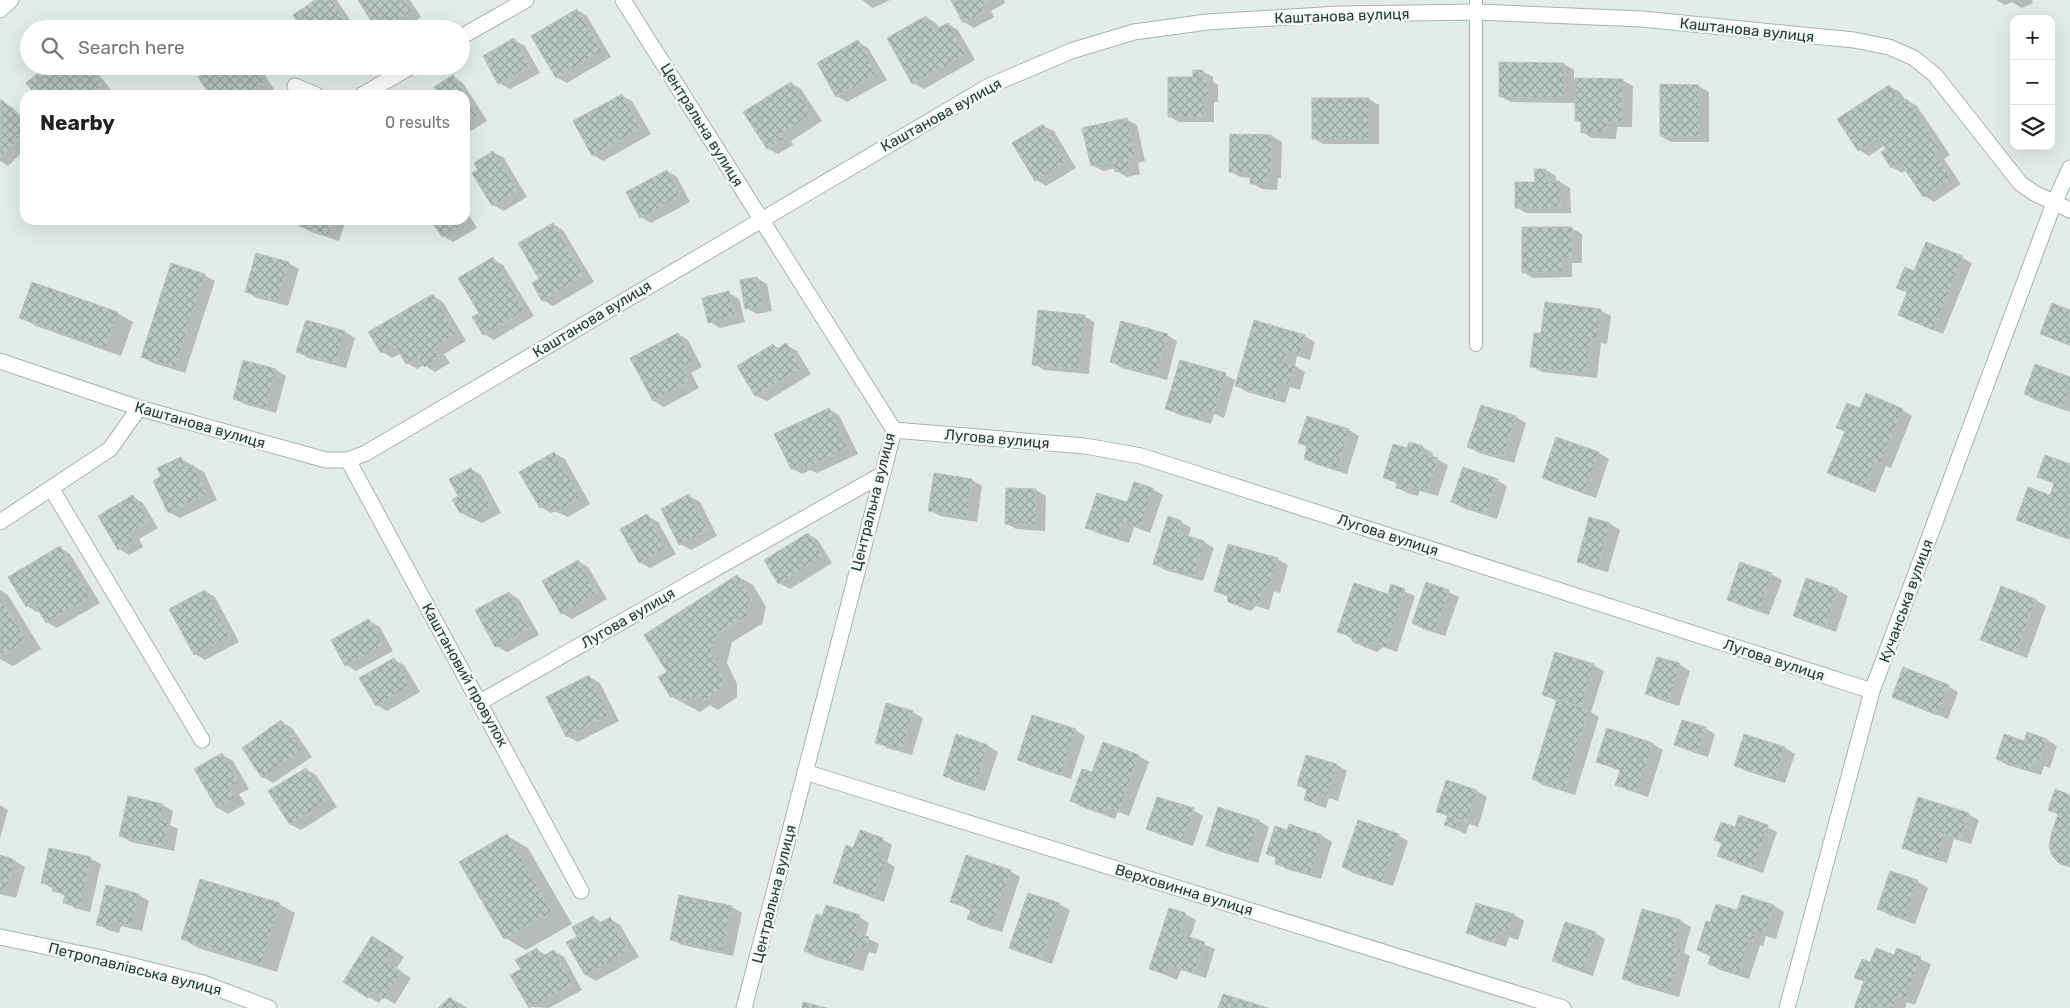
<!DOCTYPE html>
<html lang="en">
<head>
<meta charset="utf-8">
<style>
  :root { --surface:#fff; --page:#f2f2f2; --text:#222; --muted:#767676; --line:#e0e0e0 }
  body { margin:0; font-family:Rubik,sans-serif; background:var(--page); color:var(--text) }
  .controls { position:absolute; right:15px; top:15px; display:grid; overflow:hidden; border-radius:10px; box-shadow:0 5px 20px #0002 }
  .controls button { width:45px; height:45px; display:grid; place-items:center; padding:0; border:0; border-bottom:1px solid var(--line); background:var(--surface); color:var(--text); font:25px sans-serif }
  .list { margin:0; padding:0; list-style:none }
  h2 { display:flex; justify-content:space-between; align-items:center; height:65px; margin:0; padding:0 20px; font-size:21px }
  h2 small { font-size:16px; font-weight:400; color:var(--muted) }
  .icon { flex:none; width:28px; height:28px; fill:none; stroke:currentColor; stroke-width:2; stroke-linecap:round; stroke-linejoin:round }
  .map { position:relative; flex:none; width:2070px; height:1008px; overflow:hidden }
  .search { position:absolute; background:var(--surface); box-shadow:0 5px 20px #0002; left:20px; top:20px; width:450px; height:55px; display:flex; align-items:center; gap:12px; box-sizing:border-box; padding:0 18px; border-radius:28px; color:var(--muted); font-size:19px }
  .panel { position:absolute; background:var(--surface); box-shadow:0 5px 20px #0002; left:20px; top:90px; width:450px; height:135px; border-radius:15px }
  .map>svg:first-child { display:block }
</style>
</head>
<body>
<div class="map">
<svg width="2070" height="1008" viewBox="0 0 2070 1008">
  <defs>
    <pattern id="building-cross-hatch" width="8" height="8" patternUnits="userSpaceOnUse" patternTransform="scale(1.25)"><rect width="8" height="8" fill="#b9c7c1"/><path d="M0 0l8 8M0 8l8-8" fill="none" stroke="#96a39e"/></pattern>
  </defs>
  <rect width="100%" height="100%" fill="#e3ece8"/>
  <path fill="#0003" d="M317,0H337L356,29H304Z
    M359,0H410L421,17L403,29H377Z
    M862,0H890L873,8Z
    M953,0H1004L1005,3L991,11L994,17L974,28L964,22Z
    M1996,0H2032L2033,3L2022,8L2012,2L2005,5Z
    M577,10L587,16L611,57L567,83L556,77Z
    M926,17L936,23L940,29L948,24L958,30L975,60L924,89L913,83Z
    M514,40L525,46L540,73L510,89L499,83Z
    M858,42L868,48L887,80L847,102L837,96Z
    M1564,64L1574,70V79L1622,80L1633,86L1632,127H1617L1616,139L1592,138L1582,132V123L1576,120V103L1511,102L1500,96Z
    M49,66H92L112,91L108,95H37Z
    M218,66H259L274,89L264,95H211Z
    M1202,71L1213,77V82L1218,85V102H1214V122H1179L1169,116L1195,78Z
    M453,77L463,83L487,121L465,135V95H438Z
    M791,83L801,89L822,121L791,141L793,145L778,154L768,149L745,113Z
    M1698,86L1709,92V142H1671L1661,136Z
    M1889,86L1900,92L1906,101L1907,100L1917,106L1950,155L1944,159L1961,184L1934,202L1924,196L1906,170L1902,173L1892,167L1885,145L1869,156L1859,150Z
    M622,96L632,101L651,134L603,161L593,155Z
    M1369,99L1379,105V144H1323L1313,138Z
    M2,101L12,107L25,120V149L8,166L0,161V102Z
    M1126,119L1137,125L1145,161L1138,163L1140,174L1127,177L1117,171L1116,168L1103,171L1092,165Z
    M1043,126L1054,131L1076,168L1046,186L1036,180Z
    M1272,136L1282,142L1281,178H1278L1277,190L1262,189L1251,183V178L1240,177L1230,171Z
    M493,152L504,158L527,197L504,211L493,205L474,174L480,170Z
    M1546,170L1556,176V182H1560L1570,188L1571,213H1526L1516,207Z
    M667,171L677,177L690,202L651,223L641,217Z
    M465,209L477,228L453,242L443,236L433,220H465Z
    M303,220H346L339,241L311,232L301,226Z
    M553,224L563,230L594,282L553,306L543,300L541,279Z
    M1571,228L1582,234V263H1572V277L1533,278L1523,272Z
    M1962,258L1972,263L1943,334L1899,315L1908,293L1898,287L1915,273Z
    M493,259L503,265L534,316L494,340L484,334L481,313Z
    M288,263L299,269L288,306L257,298L247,292Z
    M204,275L215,281L185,373L153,363L142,357Z
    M757,278L767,284L772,311L757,314L746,308Z
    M729,293L739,299L745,322L720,328L710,322Z
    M433,296L443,302L466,341L444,354L450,363L435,372L424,365L417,369L407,363L401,353L392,358L382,352Z
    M1600,310L1611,316L1607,344L1601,343L1597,378L1542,372L1531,366Z
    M2070,311V346L2042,334Z
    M117,313L133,322L121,356L36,326L21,317Z
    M1084,316L1094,322L1089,374L1044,370L1034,364Z
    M1255,321L1305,336L1315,342L1310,360L1297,356L1295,366L1305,372L1300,390L1290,387L1285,403L1247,392L1237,386Z
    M345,332L355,338L346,368L308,358L298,352Z
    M678,334L688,340L702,367L691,373L699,388L664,407L654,401Z
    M1167,335L1177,341L1167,380L1122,368L1112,362Z
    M773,345L780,349L786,345L797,351L811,374L767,401L756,396L738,366Z
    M244,361L276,370L286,376L276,413L244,404L234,398Z
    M1225,375L1235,380L1224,418L1214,414L1211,424L1177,414L1167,408Z
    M2070,378V412L2035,400L2025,394Z
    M829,409L839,415L858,454L817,473L810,470L802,474L791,468Z
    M1861,410H1902L1912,416L1891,468L1886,466L1875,493L1829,472L1846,432L1838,427Z
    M1308,417L1349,430L1359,436L1347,474L1315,464L1305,458L1308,448L1300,443Z
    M1516,417L1526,423L1514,463L1479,453L1469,447Z
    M1557,439L1599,453L1609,459L1596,498L1554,483L1544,477Z
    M1422,447L1433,453L1432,457L1448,465L1438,496L1420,491L1418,496L1407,493L1397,487L1398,484L1384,477L1408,450Z
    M554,453L565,459L590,504L568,517L555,511L551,513L541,507Z
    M181,459L204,472L217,500L180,518L169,512L163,477Z
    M2070,465V540L2028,525L2018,519L2050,496L2055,484L2039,476Z
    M471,469L481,475L501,513L482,523L461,513L460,497Z
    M935,474L972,480L982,486L977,522L940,516L930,510Z
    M1497,480L1507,486L1497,519L1463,508L1452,502Z
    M1152,489L1163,495L1150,533L1134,527L1129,543L1097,533L1087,527Z
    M1036,490L1046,496L1045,531L1016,529L1006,523Z
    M689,496L700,502L717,536L691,550L680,544Z
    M133,497L143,503L158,528L139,539L143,547L129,555L119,549Z
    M647,516L658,522L676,554L650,568L640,562Z
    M1181,522L1191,528L1188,537L1204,542L1214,548L1203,581L1165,570L1154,564Z
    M1610,524L1620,530L1608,572L1589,567L1579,561Z
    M808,534L818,540L832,563L790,589L779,583Z
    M60,548L70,554L100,603L57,628L47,622L40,611L37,612L27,606Z
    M1277,559L1288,565L1280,593L1274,591L1269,610L1256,606L1251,611L1240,607L1229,601L1228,597L1216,591Z
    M578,561L588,567L607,599L572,619L562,613Z
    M1771,574L1782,580L1769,615L1739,605L1729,599Z
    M737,576L753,585L766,607L762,624L732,642L727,663L737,684V697L718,710L710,705L700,712L672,697L669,672Z
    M1392,586L1415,596L1397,652L1383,647L1377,652L1364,647L1339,631L1389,595Z
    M2001,587L2036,600L2046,606L2027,658L1992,645L1982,639Z
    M0,590L8,595L41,649L13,666L0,659Z
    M1838,590L1848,596L1836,632L1805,621L1795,616Z
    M205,591L215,597L239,642L205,660L195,654Z
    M1448,592L1459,597L1445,636L1423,629L1413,623Z
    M509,593L519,599L539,635L507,652L496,646L477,611Z
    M369,621L380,627L393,651L356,671L346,665Z
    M1658,658L1680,665L1690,671L1679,706L1657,699L1647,693Z
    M394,660L404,665L420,692L387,711L377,705Z
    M1593,665L1604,671L1591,712L1599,717L1575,795L1543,785L1533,779L1557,701L1543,694Z
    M589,677L600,683L619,721L578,742L567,736Z
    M1948,686L1958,692L1948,719L1893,696Z
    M887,705L913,712L923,718L912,755L887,748L877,742Z
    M282,722L292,728L312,757L273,783L263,777Z
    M1705,728L1715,734L1708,757L1686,750L1676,744Z
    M1075,730L1085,736L1071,779L1029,765L1018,759Z
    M2028,734L2047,740L2057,746L2050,768L2044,766L2041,775L2007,765L1997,759L2025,742Z
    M1653,744L1663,750L1648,797L1627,790L1616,784L1621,771L1597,761Z
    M988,746L998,752L985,791L954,781L944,775Z
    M1785,748L1795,754L1785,783L1746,771L1736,765Z
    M222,755L233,761L249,789L239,794L245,804L228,814L218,808Z
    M1139,756L1149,762L1129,816L1118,812L1115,819L1082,807L1072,801L1093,774Z
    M1307,756L1337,765L1347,771L1338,801L1329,798L1326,808L1316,805L1306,799L1308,791L1298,785Z
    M306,769L316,775L337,807L301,830L290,824Z
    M1477,791L1487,797L1478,827L1469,824L1466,834L1446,825L1448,817L1438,811Z
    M129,798L163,805L173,811L170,825L178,829L174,851L131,842L121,836Z
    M0,805L8,810L0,838Z
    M1193,810L1203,816L1193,846L1158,834L1148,828Z
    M1968,814L1979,820L1971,844L1954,839L1947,863L1914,853L1904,848Z
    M1259,821L1269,827L1258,863L1218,851L1208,845Z
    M1289,826L1322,836L1332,842L1321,879L1286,869L1276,863L1277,859L1268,854L1288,831Z
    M1767,827L1777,832L1763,873L1729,861L1719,855L1723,844L1716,839L1736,828Z
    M1398,835L1408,841L1393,886L1353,873L1343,867Z
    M507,836L528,848L572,924L526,950L505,938Z
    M882,839L892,845L887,862L895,867L884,902L845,888L835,882L854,850Z
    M50,849L91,859L101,864L90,912L75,908L64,902L66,897L42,882Z
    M0,857L15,861L25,867L16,898L0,894Z
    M1010,871L1020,877L1002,932L979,925L969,919L971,911L951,901Z
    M1891,872L1918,882L1928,888L1915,924L1889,915L1879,909Z
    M139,895L149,901L142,931L121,926L119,933L108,930L98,924Z
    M1743,897L1774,906L1784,912L1776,939L1766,936L1763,946L1760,945L1749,979L1720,970L1710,964L1712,957L1698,950L1711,924L1738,912Z
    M279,904L295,913L277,972L198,948L183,939Z
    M1059,904L1070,910L1052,964L1021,953L1011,948Z
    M1476,904L1514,915L1524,921L1518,940L1509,937L1506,947L1478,938L1468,932Z
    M732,907L742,913L733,956L682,945L671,939Z
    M1643,910L1681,921L1691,927L1684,953L1690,956L1679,997L1634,984L1624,978Z
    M1185,914L1196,920L1190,938L1215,949L1206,978L1181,970L1177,980L1150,968Z
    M593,917L603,923L610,919L620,925L639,957L596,981L586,975L578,937Z
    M823,917H859L869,923L865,937L879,944L876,954L869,952L863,971L816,957L805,951Z
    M1595,933L1605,939L1593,976L1564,966L1553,960Z
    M383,943L404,957L396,969L411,978L395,1004L383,997L379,1003L344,982Z
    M1897,949L1931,964L1915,1005L1907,1002L1905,1008H1855L1865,982L1856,977L1871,964L1895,957Z
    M537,950L546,955L554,951L564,957L582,990L549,1008L530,1007L522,969Z
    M450,998L466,1007L467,1008H440Z"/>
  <path fill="url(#building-cross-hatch)" stroke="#b6c5be" d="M315,0H332L350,27L348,29H302L293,15Z
    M358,0H405L412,11L384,29H376Z
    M951,0H991L982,5L985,11L963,23Z
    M577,9L602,51L556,78L531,36Z
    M926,16L934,30L948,23L966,54L912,84L887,38Z
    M514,38L530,67L498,84L483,56Z
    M858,40L877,74L836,97L817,63Z
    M1499,62L1564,63V98L1499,97Z
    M47,66H88L103,85L90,95H35L26,83Z
    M215,66H253L264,83L245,95H210L198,77Z
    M1193,70H1203V78H1208V96H1204V117H1168V77H1193Z
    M453,75L465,95H436L438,94L434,87Z
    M1575,78L1623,79L1622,122H1607L1606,133H1581V121H1575Z
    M791,82L812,115L781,134L784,139L767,149L743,112Z
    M1660,84L1699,85V137L1660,136Z
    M1889,85L1901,103L1907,99L1940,149L1934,153L1951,178L1923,197L1900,162L1891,168L1881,152L1886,149L1878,138L1858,151L1837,119Z
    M622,94L641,128L592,156L573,121Z
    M465,95L477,115L465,123Z
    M1312,98H1369V139H1312Z
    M1,99L25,123V133L0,158Z
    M1127,118L1135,156L1128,158L1130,169L1115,172L1113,161L1091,166L1082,128Z
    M1043,124L1067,162L1035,181L1012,143Z
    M1230,134L1272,135L1271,173H1268L1267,184H1250V173L1229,172Z
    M493,151L518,191L492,206L472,173L478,170L474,163Z
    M1534,169H1546V181H1560L1561,208H1515V182H1535Z
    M667,170L681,196L640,218L626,192Z
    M465,218L467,222L442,237L431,220H465Z
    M302,220H334L328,236L299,226Z
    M553,223L584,276L542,301L532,283L539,279L518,243Z
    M1522,227H1572V258H1562V272L1522,273Z
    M1926,242L1963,256L1933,330L1898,315L1907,292L1896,288L1905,267L1914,271Z
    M256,253L289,262L278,301L245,292Z
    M493,257L525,310L483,335L472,317L479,313L458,278Z
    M171,263L205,274L175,368L141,357Z
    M757,277L763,306L745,309L740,280Z
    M32,282L118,312L105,348L19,318Z
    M729,291L735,316L708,323L702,298Z
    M433,294L456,335L434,348L440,357L424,367L418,357L406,364L395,345L381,353L368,332Z
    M1545,302L1601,309L1597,339L1591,338L1587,373L1530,367L1534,333H1541Z
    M2052,303L2070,310V345L2040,334Z
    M1038,310L1085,315L1079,369L1032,365Z
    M306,320L345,331L336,363L296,352Z
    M1254,320L1305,335L1300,355L1287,351L1284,362L1295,365L1290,385L1279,382L1275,398L1235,386Z
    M1121,321L1168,334L1156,375L1110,362Z
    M678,333L693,361L682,367L689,382L653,401L630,358Z
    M786,343L802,368L755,396L737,366L773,344L777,349Z
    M243,360L276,369L265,408L233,399Z
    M1180,360L1226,373L1214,413L1203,410L1200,420L1165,409Z
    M2035,364L2070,377V388L2063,408L2024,394Z
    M1866,393L1903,409L1880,463L1876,461L1865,488L1827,473L1845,431L1836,428L1847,403L1860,408Z
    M1481,405L1516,416L1503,458L1467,447Z
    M829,408L848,448L806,468L803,463L791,469L774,434Z
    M1307,416L1349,429L1337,470L1304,459L1307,446L1298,443Z
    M1556,437L1599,452L1585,493L1542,478Z
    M1409,442L1423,446L1421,453L1438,458L1428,491L1409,486L1408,491L1396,488L1397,482L1383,478L1393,444L1407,448Z
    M554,452L581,498L556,512L549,509L547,505L540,508L519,472Z
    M2045,455L2070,464V539L2016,520L2028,487L2050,495L2054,483L2037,477Z
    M181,457L186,468L193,465L207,494L168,513L153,481L161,476L157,468Z
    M1463,467L1498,479L1486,514L1451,502Z
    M471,468L492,507L471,518L466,510L460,513L452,500L458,496L449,479Z
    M934,473L972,479L967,516L928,511Z
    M1134,482L1153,488L1140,528L1124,522L1118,538L1085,528L1097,493L1127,502Z
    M1006,488L1036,489L1035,525L1005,524Z
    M689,494L708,530L679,545L661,509Z
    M133,495L149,522L129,533L134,541L118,550L98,516Z
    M647,514L666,548L639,563L620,529Z
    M1168,516L1182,521L1178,533L1204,541L1193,577L1153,564Z
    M1589,517L1610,523L1598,567L1577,562Z
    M808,533L823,556L778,584L764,560Z
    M1228,544L1278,558L1269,588L1264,586L1259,605L1246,601L1240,606L1228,602L1227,595L1214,591Z
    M60,546L90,597L46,623L34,603L26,607L8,577Z
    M578,560L597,593L561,614L542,581Z
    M1740,562L1772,573L1759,610L1727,600Z
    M737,575L751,597L747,616L717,633L711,653L722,674V688L702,702L697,695L684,703L677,694L671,698L658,677L667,672L644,635Z
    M1806,578L1838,589L1825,627L1793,616Z
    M1426,582L1449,590L1435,632L1412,623Z
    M1354,583L1388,594L1391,584L1405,589L1386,647L1372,642L1366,647L1353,642L1351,636L1337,632Z
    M2001,586L2036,599L2016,653L1980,640Z
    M205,590L230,636L194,655L169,609Z
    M509,592L529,629L495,647L475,610Z
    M0,597L26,640L0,656Z
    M369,619L383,645L345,666L331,640Z
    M1555,652L1594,664L1581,707L1542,695Z
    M1657,657L1680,663L1669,701L1645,694Z
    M394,658L410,686L376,706L359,678Z
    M1903,667L1949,685L1937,715L1892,697Z
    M589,675L609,715L566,737L546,697Z
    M1557,699L1589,710L1564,790L1532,779Z
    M886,703L913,711L902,750L875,743Z
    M1032,715L1076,729L1061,774L1017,760Z
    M281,720L302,750L262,778L242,748Z
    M1682,720L1706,727L1698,752L1674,745Z
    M1607,728L1653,743L1637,792L1615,785L1620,770L1596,762Z
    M2027,732L2047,739L2039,763L2033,761L2030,770L1996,759L2004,734L2024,741Z
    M956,734L988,745L975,786L943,776Z
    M1744,734L1785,747L1775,778L1734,766Z
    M1103,742L1139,755L1119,811L1107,807L1105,814L1070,801L1082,769L1092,772Z
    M222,753L239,783L229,788L235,798L217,808L194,769Z
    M1306,755L1337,764L1327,796L1319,793L1316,803L1304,800L1307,789L1297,785Z
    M306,768L327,801L290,825L268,791Z
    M1446,780L1477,790L1467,822L1459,819L1456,829L1444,825L1448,815L1436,812Z
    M2055,789L2070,795V867L2060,864L2053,857L2049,847L2051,835L2058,814L2048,810Z
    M128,796L163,804L160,820L169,822L163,846L119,836Z
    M1157,797L1194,808L1183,841L1146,829Z
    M1918,797L1969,813L1961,839L1944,834L1937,859L1902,848Z
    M1218,807L1259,820L1247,858L1206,846Z
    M1739,815L1768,825L1753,868L1717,856L1722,843L1714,840L1721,822L1735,827Z
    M1358,820L1399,834L1382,882L1342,867Z
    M1289,824L1322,835L1310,874L1275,864L1276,857L1266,854L1275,826L1287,830Z
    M860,830L883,838L877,857L886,860L873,897L833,883L846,845L853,848Z
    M507,834L552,912L504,939L459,862Z
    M49,848L91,857L80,907L63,903L65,894L52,891L54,886L41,883Z
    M0,855L15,860L6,893L0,891Z
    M966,855L1011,870L991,927L967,919L971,909L950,902Z
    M1890,871L1918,880L1905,919L1877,909Z
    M200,879L280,903L261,964L181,939Z
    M106,885L139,894L131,926L111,921L109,928L96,925Z
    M1028,893L1060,903L1041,959L1009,948Z
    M679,895L732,906L722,951L670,940Z
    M1742,895L1774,905L1765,934L1756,931L1753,941L1749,940L1739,974L1708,964L1711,955L1697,950L1706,921L1710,922L1716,904L1737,910Z
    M1476,903L1514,914L1508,935L1499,932L1496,942L1466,933Z
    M826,905L860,915L854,932L869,937L865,949L858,947L852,966L804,951L816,914L822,916Z
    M1169,908L1186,913L1179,934L1205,942L1195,973L1170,965L1167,975L1149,969Z
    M1642,909L1681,920L1674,947L1681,949L1669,992L1622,979Z
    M593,916L598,924L610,917L629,951L585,975L566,942L577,937L572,927Z
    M1565,922L1596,932L1583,971L1552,961Z
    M372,936L394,950L387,962L402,972L384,999L372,992L368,998L343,982Z
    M537,948L541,957L554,950L573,984L529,1008L510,975L521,969L515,960Z
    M1876,948L1894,955L1897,948L1921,957L1905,1000L1897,997L1893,1008H1854L1864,981L1854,978L1862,959L1870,962Z
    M1223,994L1268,1008H1218Z
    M450,997L460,1008H438Z
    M803,1002L827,1008H802Z"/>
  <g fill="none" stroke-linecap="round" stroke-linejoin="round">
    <g stroke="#a6b4af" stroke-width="14">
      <path id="service" d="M1476,345V0"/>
    </g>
    <g stroke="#a6b4af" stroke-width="17">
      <path id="minor" d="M623,0L894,430L744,1008
        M461,37L526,0
        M295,86L316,95
        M362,95L412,66
        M0,361L139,408L326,460H348L366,453L989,86L1071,51L1134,32L1207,22L1339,14L1476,12L1642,19L1854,40L1889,47L1914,58L1935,75L2020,183L2034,193L2070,210
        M894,430L1085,446L1141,456L1872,691
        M348,460L581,891
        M51,488L202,740
        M0,522L110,449L139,408
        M480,702L881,475
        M805,772L1563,1008
        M0,937L97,957L203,983L269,1008
        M1787,1008L1872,691L2054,203L2070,168"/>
    </g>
    <g stroke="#a2b7af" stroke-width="17">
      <path id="secondary" d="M0,10L11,0"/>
    </g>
    <use href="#service" stroke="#fff" stroke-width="12"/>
    <use href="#minor" stroke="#fff" stroke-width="15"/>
    <use href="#secondary" stroke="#fff" stroke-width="15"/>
  </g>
  <g text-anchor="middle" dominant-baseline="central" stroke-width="5" stroke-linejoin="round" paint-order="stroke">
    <g font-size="15" fill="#243d35" stroke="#f4f9f6">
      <text transform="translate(1342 16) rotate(-2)">Каштанова вулиця</text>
      <text transform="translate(1747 30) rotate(6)">Каштанова вулиця</text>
      <text transform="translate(941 115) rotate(-29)">Каштанова вулиця</text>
      <text transform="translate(702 125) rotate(58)">Центральна вулиця</text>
      <text transform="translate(592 319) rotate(-31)">Каштанова вулиця</text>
      <text transform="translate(200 425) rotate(16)">Каштанова вулиця</text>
      <text transform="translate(997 439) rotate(5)">Лугова вулиця</text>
      <text transform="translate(873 502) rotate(-76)">Центральна вулиця</text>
      <text transform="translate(1388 535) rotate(18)">Лугова вулиця</text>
      <text transform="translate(1906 601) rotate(-70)">Кучанська вулиця</text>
      <text transform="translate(628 618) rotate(-30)">Лугова вулиця</text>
      <text transform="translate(1774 660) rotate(18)">Лугова вулиця</text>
      <text transform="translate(465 675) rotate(61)">Каштановий провулок</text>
      <text transform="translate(1184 890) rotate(17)">Верховинна вулиця</text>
      <text transform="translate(774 894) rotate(-76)">Центральна вулиця</text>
      <text transform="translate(135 969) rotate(14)">Петропавлівська вулиця</text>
    </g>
  </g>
</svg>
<div class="controls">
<button>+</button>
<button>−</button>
<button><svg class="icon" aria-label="layers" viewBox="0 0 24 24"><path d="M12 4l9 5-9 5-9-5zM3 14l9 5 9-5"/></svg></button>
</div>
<div class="search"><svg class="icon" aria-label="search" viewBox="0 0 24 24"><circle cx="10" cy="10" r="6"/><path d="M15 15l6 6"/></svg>Search here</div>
<section class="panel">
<h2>Nearby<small>0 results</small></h2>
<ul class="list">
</ul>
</section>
</div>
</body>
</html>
